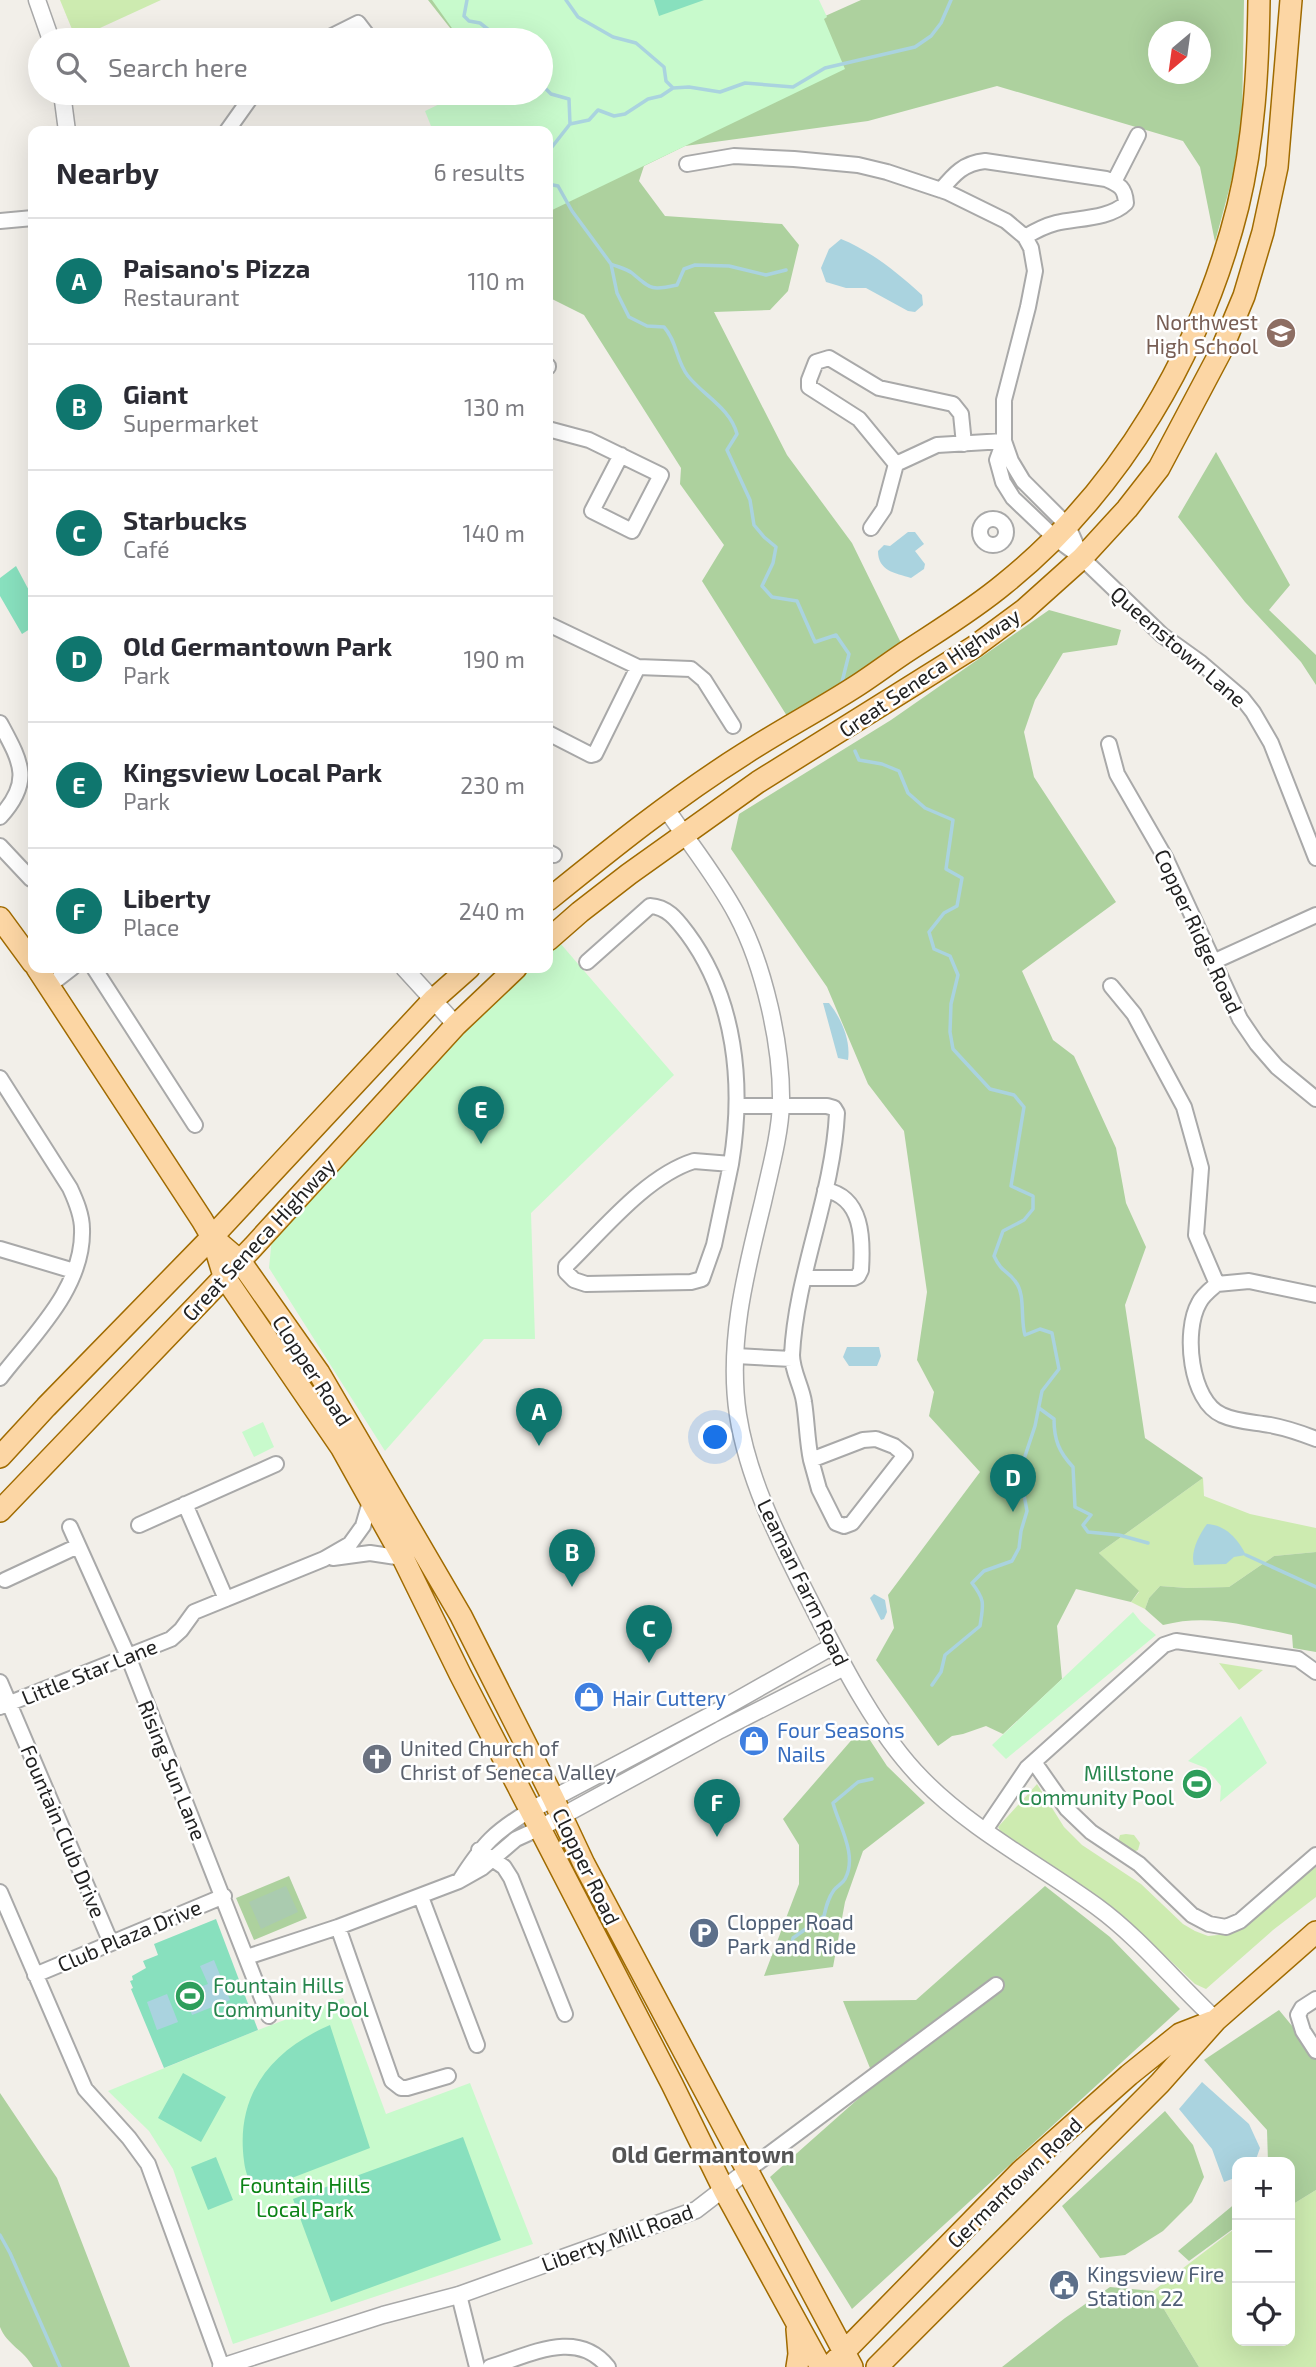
<!DOCTYPE html>
<html lang="en">
<head>
<meta charset="utf-8">
<style>
  :root { --surface:#fff; --page:#f2f2f3; --text:#2b2b33; --muted:#7c7c81; --line:#e1e1e2; --accent:#0f766e }
  body { margin:0; font-family:"Exo 2",sans-serif; background:var(--page); color:var(--text) }
  .controls { position:absolute; right:21px; bottom:21px; display:grid; overflow:hidden; border-radius:14px; box-shadow:0 7px 28px #0002 }
  .controls button { width:63px; height:63px; display:grid; place-items:center; padding:0; border:0; border-bottom:2px solid var(--line); background:var(--surface); color:var(--text); font:35px sans-serif }
  .compass { position:absolute; left:1148px; top:21px; width:63px; height:63px; border-radius:50%; background:var(--surface); box-shadow:0 7px 28px #0002; rotate:209deg }
  .you { position:absolute; left:716px; top:1438px; width:24px; height:24px; margin:-18px; border:5px solid #fff; border-radius:50%; background:#1a73e8; box-shadow:0 0 0 10px #1a73e833 }
  .badge { display:grid; place-items:center; width:46px; height:46px; border-radius:50%; background:var(--accent); color:#fff; font-size:23px; font-weight:700 }
  .pin { position:absolute; translate:-50% -58px; filter:drop-shadow(0 2px 4px #0008) }
  .pin::after { content:''; position:absolute; top:37px; width:24px; height:21px; background:inherit; clip-path:polygon(0 0,100% 0,50% 100%) }
  .list { margin:0; padding:0; list-style:none }
  h2 { display:flex; justify-content:space-between; align-items:center; height:91px; margin:0; padding:0 28px; font-size:30px }
  h2 small { font-size:23px; font-weight:400; color:var(--muted) }
  .list li { display:grid; grid-template-columns:46px 1fr auto; gap:21px; align-items:center; box-sizing:border-box; height:126px; padding:0 28px; border-top:2px solid var(--line) }
  .list b { display:block; font-size:26px; white-space:nowrap }
  .list p { margin:0; font-size:23px; white-space:nowrap; color:var(--muted) }
  .list em { font-size:23px; font-style:normal; color:var(--muted) }
  .icon { flex:none; width:38px; height:38px; fill:none; stroke:currentColor; stroke-width:2; stroke-linecap:round; stroke-linejoin:round }
  .map { position:relative; flex:none; width:1316px; height:2367px; overflow:hidden }
  .search { position:absolute; background:var(--surface); box-shadow:0 7px 28px #0002; left:28px; top:28px; width:525px; height:77px; display:flex; align-items:center; gap:18px; box-sizing:border-box; padding:0 24px; border-radius:38px; color:var(--muted); font-size:26px }
  .panel { position:absolute; background:var(--surface); box-shadow:0 7px 28px #0002; left:28px; top:126px; width:525px; height:847px; border-radius:14px }
  .map>svg:first-child { display:block }
</style>
</head>
<body>
<div class="map">
<svg width="1316" height="2367" viewBox="0 0 1316 2367">
  <rect width="100%" height="100%" fill="#f2efe9"/>
  <path fill="#cdebb0" d="M60,0H161L76,39Z
    M1203,1478L1204,1496L1250,1514L1316,1528V1552L1274,1556L1229,1587L1187,1588L1160,1586L1149,1598L1145,1609L1131,1602L1139,1592L1099,1553Z
    M1219,1663L1263,1670L1239,1690Z
    M1037,1784L1064,1827L1082,1845L1141,1884L1183,1924L1195,1931L1208,1936L1218,1935L1235,1930L1316,1867V1897L1273,1930L1206,1989L1195,1984L1135,1927L1083,1886L1044,1864L1002,1834L998,1827Z
    M1126,1834L1134,1835L1140,1843L1138,1850L1133,1852L1118,1842L1120,1835Z
    M1316,2190V2367H1199L1153,2291L1237,2227V2341H1290V2206Z"/>
  <path fill="#add19e" fill-rule="evenodd" d="M428,0H724L823,17L861,0H1244L1242,120L1233,175L1215,242L1200,167L1183,141L997,86L868,121L685,146L644,166L639,181L665,216L782,224L799,245L788,291L770,310L714,312L787,455L852,543L902,645L787,716L702,581L724,545L680,484L681,468L584,315L548,297V131L541,93V40H468L458,38ZM1158,32H1200V74H1158Z
    M1216,452L1290,585L1269,610L1316,655V685L1301,662L1245,602L1178,517Z
    M1049,610L1121,630L1117,645L1063,653L1035,700L1024,732L1034,777L1116,902L1022,971L1053,1040L1074,1056L1116,1148L1126,1203L1146,1247L1125,1305L1145,1438L1203,1478L1099,1553L1139,1591L1131,1602L1076,1589L1057,1626L1062,1679L1003,1734L986,1726L963,1734L952,1736L938,1746L876,1660L894,1628L888,1595L980,1472L929,1416L934,1392L917,1360L927,1292L904,1131L868,1084L827,987L731,849L739,814L891,720Z
    M1316,1552V1652L1293,1648L1292,1635C1246,1626 1209,1613 1163,1625L1145,1609L1149,1598L1160,1586L1187,1588L1229,1587L1274,1556Z
    M862,1728L887,1766L925,1803L863,1851L845,1902L833,1967L764,1976L799,1884V1845L783,1819Z
    M289,1876L307,1918L254,1940L236,1898Z
    M1045,1886L1110,1937L1180,2009L852,2309L770,2177L876,2083L843,2001L916,2000Z
    M1279,2010L1316,2055V2190L1290,2206V2162H1268L1267,2130L1204,2060Z
    M0,2093L57,2178L130,2367H33C24,2350 7,2345 0,2327Z
    M1165,2111L1193,2145L1204,2177L1192,2202L1163,2231L1125,2255L1100,2258L1062,2206Z
    M1237,2202V2226L1189,2261L1178,2251Z
    M1110,2287L1153,2291L1199,2367H1002L1065,2318Z"/>
  <path fill="#aacbaf" d="M286,1886L298,1912L261,1929L249,1902Z"/>
  <path fill="#c8facc" d="M432,0H819L827,17L824,19L845,69L548,212V131H433L425,111L450,99V93H541V40H454V31Z
    M560,943L674,1075L531,1213L535,1339H484L385,1451L269,1268L272,1237C357,1146 440,1053 532,968H548V954Z
    M263,1422L274,1447L254,1457L242,1432Z
    M1133,1612L1141,1622L1156,1635L1006,1759L992,1745Z
    M1241,1716L1267,1763L1220,1802L1221,1786L1206,1768L1188,1761Z
    M343,1998L386,2114L470,2083L533,2244L233,2344L173,2169L149,2131L108,2091L258,2030Z"/>
  <path fill="#88e0be" d="M654,0H704L659,16Z
    M16,566L33,598V627L22,634L0,596V578Z
    M216,1919L258,2030L164,2068L131,1989L133,1988L130,1981L133,1980L132,1976L146,1968L143,1961L158,1955L154,1944Z
    M330,2025L370,2148L253,2193C250,2182 245,2172 244,2161C235,2094 272,2050 330,2025Z
    M183,2073L226,2097L201,2142L158,2118Z
    M463,2137L501,2240L331,2302L293,2199Z
    M216,2157L233,2200L208,2210L191,2167Z"/>
  <path fill="#aad3df" d="M841,239C871,251 898,273 922,295L923,305L915,312L908,311L866,288H846L826,282L821,268L829,249Z
    M908,532H915L924,544L915,551L925,564L924,569L911,578C895,573 878,571 878,551L884,545L890,546Z
    M823,1003H829C841,1018 851,1040 848,1060L838,1058Z
    M847,1347H879L881,1356L877,1366H849L843,1357Z
    M1207,1524C1226,1525 1238,1539 1246,1555L1234,1557L1226,1564L1194,1565C1190,1552 1199,1535 1207,1524Z
    M874,1594L885,1600L887,1612L884,1619L881,1620L870,1598Z
    M1196,1769L1209,1788L1197,1796L1184,1779Z
    M214,1960L230,2000L192,2015L184,1993L208,1984L200,1966Z
    M167,1994L178,2022L157,2030L147,2002Z
    M1202,2082L1249,2124L1260,2148L1255,2162H1237V2177L1224,2182L1212,2149L1179,2109Z"/>
  <g fill="none" stroke-linecap="round" stroke-linejoin="round">
    <path stroke="#aad3df" stroke-width="3.5" d="M467,0L464,16L469,21L480,23L494,34L517,40
      M566,0L578,17L613,37L636,43L664,67L666,81L673,88L689,87L720,92L745,83L793,87L825,68L915,47L931,36L941,23L951,0
      M541,84L551,94L569,99L570,124L548,152
      M570,124L589,120L598,110L614,116L625,114L648,99L661,96L673,88
      M548,184L558,186L572,211L611,264L617,293L629,317L647,326L664,327C677,341 676,361 688,376C704,396 730,408 737,434L727,450L750,500L754,525L764,537L776,547L773,563L762,586L772,597L797,601L815,642L836,635L849,654L842,682
      M611,264C618,267 627,269 632,273C651,289 651,291 677,285L684,269L695,265L729,266L766,275L786,270
      M855,751L859,760L882,764L899,771L908,793L925,808L953,820L946,869L962,878L957,906L944,913L929,932L934,949L950,956L958,975L951,1004L950,1032L953,1049L990,1089L1014,1095L1024,1107L1011,1186L1033,1196V1209L1024,1220L1003,1231L994,1256C1002,1273 1007,1270 1015,1281C1026,1294 1020,1319 1025,1335L1040,1329L1052,1333L1059,1369L1042,1391L1035,1426L1024,1459V1495L1027,1511L1021,1531L1019,1548L1012,1561L984,1571L972,1583C986,1601 983,1605 980,1626L945,1655L941,1672L932,1685
      M1039,1408L1054,1419C1054,1440 1059,1452 1073,1467L1075,1507L1091,1515L1083,1525L1088,1532L1119,1535L1148,1543
      M1246,1555L1316,1587
      M790,1952L793,1938L824,1916C826,1907 828,1898 834,1890C837,1886 843,1883 845,1879C858,1855 839,1826 833,1803L858,1782L872,1779
      M0,2235L10,2253L60,2367"/>
    <g stroke="#a9a9a9" stroke-width="18">
      <path id="minor" d="M324,40L358,23L371,40
        M227,131L254,93
        M687,164L734,156L794,159L858,165L887,172L947,192L1006,221L1025,237L1031,248L1035,271L1028,307L1004,400V441L997,460L1003,482L1013,498L1055,538L1082,558L1162,635L1201,663L1242,698L1253,712L1271,743L1316,858
        M1114,182L1138,135
        M941,190C954,174 964,163 985,161L1106,179C1120,185 1125,188 1126,203C1110,219 1077,218 1056,223C1044,226 1035,231 1025,237
        M0,221L33,218
        M548,366V367
        M548,429L589,440L661,475L632,531L592,511L621,455
        M1004,441L1011,461L1023,481L1068,526L1081,556
        M964,444L961,414L953,404L879,388L829,358L816,362L809,380V387L859,419L896,464L937,445L1004,441
        M980 532a13 13 0 1 1 26 0a13 13 0 1 1-26 0Z
        M871,528L884,509L896,464
        M548,624L638,667L691,669L704,680L733,726
        M0,723C21,762 33,781 0,817
        M548,733L591,755L595,754L638,667
        M1109,744L1117,774L1166,859L1240,1019L1257,1044L1277,1067L1316,1099
        M0,846L31,879
        M548,852L554,855
        M1215,961L1316,915
        M587,962L650,906C668,907 677,920 687,933C736,999 744,1085 731,1164
        M94,968L195,1125
        M50,985L72,968
        M1111,986L1134,1014L1184,1107L1201,1168L1196,1235L1217,1284
        M0,1078L70,1188C76,1201 82,1215 82,1229C84,1288 33,1335 0,1378
        M737,1106H827L834,1108L837,1113C833,1196 796,1273 792,1355C792,1371 802,1387 804,1402C807,1421 807,1441 811,1460
        M694,1161L731,1164L714,1245L702,1279L691,1282L586,1284L574,1280L566,1272V1266C602,1231 646,1176 694,1161Z
        M0,1249L74,1271
        M805,1278H854L858,1276L861,1270C863,1239 863,1197 825,1190
        M1316,1295L1249,1281L1217,1284C1210,1290 1203,1295 1199,1303C1183,1331 1190,1401 1222,1415C1237,1422 1254,1422 1270,1425C1286,1428 1301,1433 1316,1439
        M736,1356L792,1359
        M876,1439L894,1446L905,1455L852,1523L844,1526L836,1523L819,1489L811,1460L863,1440Z
        M185,1504L226,1599
        M139,1525L276,1464
        M70,1527L128,1656L269,2016
        M333,1558L370,1553L403,1558
        M5,1580L78,1546
        M0,1682L111,1943
        M0,1707L171,1639L181,1630L194,1612L324,1559L350,1544L363,1526L370,1502
        M1034,1762L1067,1809L1091,1832L1139,1864L1192,1915L1209,1924L1226,1927L1240,1921L1316,1855
        M985,1830L1027,1768L1164,1645L1176,1641L1298,1659L1316,1672
        M479,1850L504,1867L511,1878L565,2014
        M460,1880C483,1844 494,1832 531,1810
        M0,1892L85,2089L129,2138L148,2164L222,2367
        M421,1897L477,2045
        M338,1927L392,2081L401,2088H407L448,2076
        M247,1957L338,1927L459,1881L482,1868L516,1839L540,1828
        M35,1975L224,1896
        M1316,1999L1302,2008L1298,2015L1303,2031L1316,2051
        M748,2170L996,1985
        M459,2295L477,2367
        M490,2367C530,2355 577,2328 608,2367"/>
    </g>
    <g stroke="#a9a9a9" stroke-width="19">
      <path id="tertiary" d="M37,0L51,40
        M62,93L67,131
        M665,807C689,843 717,877 737,915C764,966 782,1045 781,1103C780,1135 770,1170 763,1202C746,1271 727,1343 738,1415C749,1485 783,1547 814,1609C842,1664 878,1735 922,1779C972,1830 1038,1864 1096,1906C1140,1938 1176,1983 1216,2020
        M404,968L456,1025
        M531,1810L711,1715L833,1646
        M540,1828L720,1730L844,1667
        M221,2367L383,2315L459,2295L696,2210L748,2170"/>
    </g>
    <g stroke="#a06b00" stroke-width="24">
      <path id="primary" d="M548,900C611,849 674,798 744,754C781,730 821,709 858,685C875,674 892,661 909,650C941,629 974,609 1004,584C1121,490 1202,351 1238,206C1254,140 1258,69 1259,0
        M0,918L33,963
        M548,940L580,912L629,874L758,782L974,647L1024,610L1082,558L1127,509L1159,468L1221,351L1244,296L1263,232L1277,167L1291,0
        M37,968L202,1220L212,1237L224,1276L341,1447L403,1558L460,1674L672,2084L724,2190L821,2367
        M212,1237L240,1261L319,1373L461,1616L553,1798L584,1864L852,2367
        M0,1457L46,1407L212,1237L434,999L469,968
        M0,1511L253,1247L456,1025L516,968
        M797,2329L799,2354L797,2367
        M834,2362L1021,2171L1129,2075L1180,2034L1211,2022
        M877,2367L1160,2083L1216,2020L1316,1932"/>
    </g>
    <use href="#minor" stroke="#fff" stroke-width="14"/>
    <use href="#tertiary" stroke="#fff" stroke-width="16"/>
    <use href="#primary" stroke="#fcd6a4" stroke-width="21"/>
  </g>
  <defs>
    <g id="school-disc" transform="scale(1.575)"><circle r="9.5" fill="#8d6e63" stroke="#fff"/><path d="M0-5L7-2L0 1L-7-2ZM-4 1L0 2.5L4 1V4Q0 6-4 4Z" fill="#fff"/></g>
    <g id="shop-disc" transform="scale(1.575)"><circle r="9.5" fill="#3f7fe0" stroke="#fff"/><path d="M-5-2.5h2.3a2.7 3.5 0 0 1 5.4 0H5L5.5 6h-11ZM-1.5-2.5h3a1.5 2.3 0 0 0-3 0Z" fill="#fff"/></g>
    <g id="church-disc" transform="scale(1.575)"><circle r="9.5" fill="#6b7280" stroke="#fff"/><path d="M-1.2-6h2.4v3.5h3.3v2.4h-3.3V6h-2.4V-.1h-3.3v-2.4h3.3Z" fill="#fff"/></g>
    <g id="stadium-disc" transform="scale(1.575)"><circle r="9.5" fill="#2e9e5b" stroke="#fff"/><path d="M0-5a6.5 5 0 1 0 0 10a6.5 5 0 1 0 0-10ZM-3.5-1.8h7v3.6h-7Z" fill="#fff"/></g>
    <g id="parking-disc" transform="scale(1.575)"><circle r="9.5" fill="#5c6f8a" stroke="#fff"/><path d="M-3.5-5.5H1a3.5 3.5 0 0 1 0 7H-1V5.5H-3.5ZM-1-3.4V-.6H.8a1.4 1.4 0 0 0 0-2.8Z" fill="#fff"/></g>
    <g id="civic-disc" transform="scale(1.575)"><circle r="9.5" fill="#5c6f8a" stroke="#fff"/><path d="M-.6-6.5H3V-4.5H.6V-3L4-1V1h2V6H-6V1h2V-1L-.6-3ZM-1.2 2.5V6h2.4V2.5Z" fill="#fff"/></g>
  </defs>
  <g fill-rule="evenodd">
    <use href="#school-disc" x="1281" y="333"/>
    <use href="#shop-disc" x="589" y="1697"/>
    <use href="#shop-disc" x="754" y="1741"/>
    <use href="#church-disc" x="377" y="1759"/>
    <use href="#stadium-disc" x="1197" y="1784"/>
    <use href="#parking-disc" x="704" y="1933"/>
    <use href="#stadium-disc" x="190" y="1996"/>
    <use href="#civic-disc" x="1064" y="2285"/>
  </g>
  <g text-anchor="middle" dominant-baseline="central" stroke-width="5" stroke-linejoin="round" paint-order="stroke">
    <g font-size="21" fill="#785e54" stroke="#fff" text-anchor="end">
      <text x="1258" y="321">Northwest<tspan x="1258" dy="24">High School</tspan></text>
    </g>
    <g font-size="21" fill="#222" stroke="#fff">
      <text transform="translate(1179 646) rotate(41)">Queenstown Lane</text>
      <text transform="translate(929 672) rotate(-34)">Great Seneca Highway</text>
      <text transform="translate(1199 931) rotate(65)">Copper Ridge Road</text>
      <text transform="translate(258 1239) rotate(-47)">Great Seneca Highway</text>
      <text transform="translate(313 1370) rotate(57)">Clopper Road</text>
      <text transform="translate(804 1582) rotate(64)">Leaman Farm Road</text>
      <text transform="translate(89 1671) rotate(-22)">Little Star Lane</text>
      <text transform="translate(173 1770) rotate(68)">Rising Sun Lane</text>
      <text transform="translate(64 1831) rotate(67)">Fountain Club Drive</text>
      <text transform="translate(587 1866) rotate(64)">Clopper Road</text>
      <text transform="translate(129 1935) rotate(-23)">Club Plaza Drive</text>
      <text transform="translate(1014 2182) rotate(-44)">Germantown Road</text>
      <text transform="translate(617 2237) rotate(-20)">Liberty Mill Road</text>
    </g>
    <g font-size="21" fill="#366cbe" stroke="#fff" text-anchor="start">
      <text x="612" y="1697">Hair Cuttery</text>
      <text x="777" y="1729">Four Seasons<tspan x="777" dy="24">Nails</tspan></text>
    </g>
    <g font-size="21" fill="#5b616d" stroke="#fff" text-anchor="start">
      <text x="400" y="1747">United Church of<tspan x="400" dy="24">Christ of Seneca Valley</tspan></text>
    </g>
    <g font-size="21" fill="#27864d" stroke="#fff" text-anchor="end">
      <text x="1174" y="1772">Millstone<tspan x="1174" dy="24">Community Pool</tspan></text>
      <text x="213" y="1984" text-anchor="start">Fountain Hills<tspan x="213" dy="24">Community Pool</tspan></text>
    </g>
    <g font-size="21" fill="#4e5e75" stroke="#fff" text-anchor="start">
      <text x="727" y="1921">Clopper Road<tspan x="727" dy="24">Park and Ride</tspan></text>
      <text x="1087" y="2273">Kingsview Fire<tspan x="1087" dy="24">Station 22</tspan></text>
    </g>
    <g font-size="21" fill="#0c8416" stroke="#fff">
      <text x="305" y="2184">Fountain Hills<tspan x="305" dy="24">Local Park</tspan></text>
    </g>
    <g font-size="23" font-weight="bold" fill="#555" stroke="#fff">
      <text x="703" y="2154">Old Germantown</text>
    </g>
  </g>
</svg>
<div class="controls">
<button>+</button>
<button>−</button>
<button><svg class="icon" aria-label="locate" viewBox="0 0 24 24"><circle cx="12" cy="12" r="6"/><path d="M12 2v4M12 18v4M2 12h4M18 12h4"/></svg></button>
</div>
<svg class="compass" viewBox="-18 -18 36 36"><path d="M0-13l5 13h-10z" fill="#e53935"/><path d="M0 13l5-13h-10z" fill="#7c7c81"/></svg>
<div class="you"></div>
<div class="pin badge" style="left:539px;top:1446px">A</div>
<div class="pin badge" style="left:572px;top:1587px">B</div>
<div class="pin badge" style="left:649px;top:1663px">C</div>
<div class="pin badge" style="left:1013px;top:1512px">D</div>
<div class="pin badge" style="left:481px;top:1144px">E</div>
<div class="pin badge" style="left:717px;top:1837px">F</div>
<div class="search"><svg class="icon" aria-label="search" viewBox="0 0 24 24"><circle cx="10" cy="10" r="6"/><path d="M15 15l6 6"/></svg>Search here</div>
<section class="panel">
<h2>Nearby<small>6 results</small></h2>
<ul class="list">
<li><span class="badge">A</span><div><b>Paisano's Pizza</b><p>Restaurant</p></div><em>110 m</em></li>
<li><span class="badge">B</span><div><b>Giant</b><p>Supermarket</p></div><em>130 m</em></li>
<li><span class="badge">C</span><div><b>Starbucks</b><p>Café</p></div><em>140 m</em></li>
<li><span class="badge">D</span><div><b>Old Germantown Park</b><p>Park</p></div><em>190 m</em></li>
<li><span class="badge">E</span><div><b>Kingsview Local Park</b><p>Park</p></div><em>230 m</em></li>
<li><span class="badge">F</span><div><b>Liberty</b><p>Place</p></div><em>240 m</em></li>
</ul>
</section>
</div>
</body>
</html>
